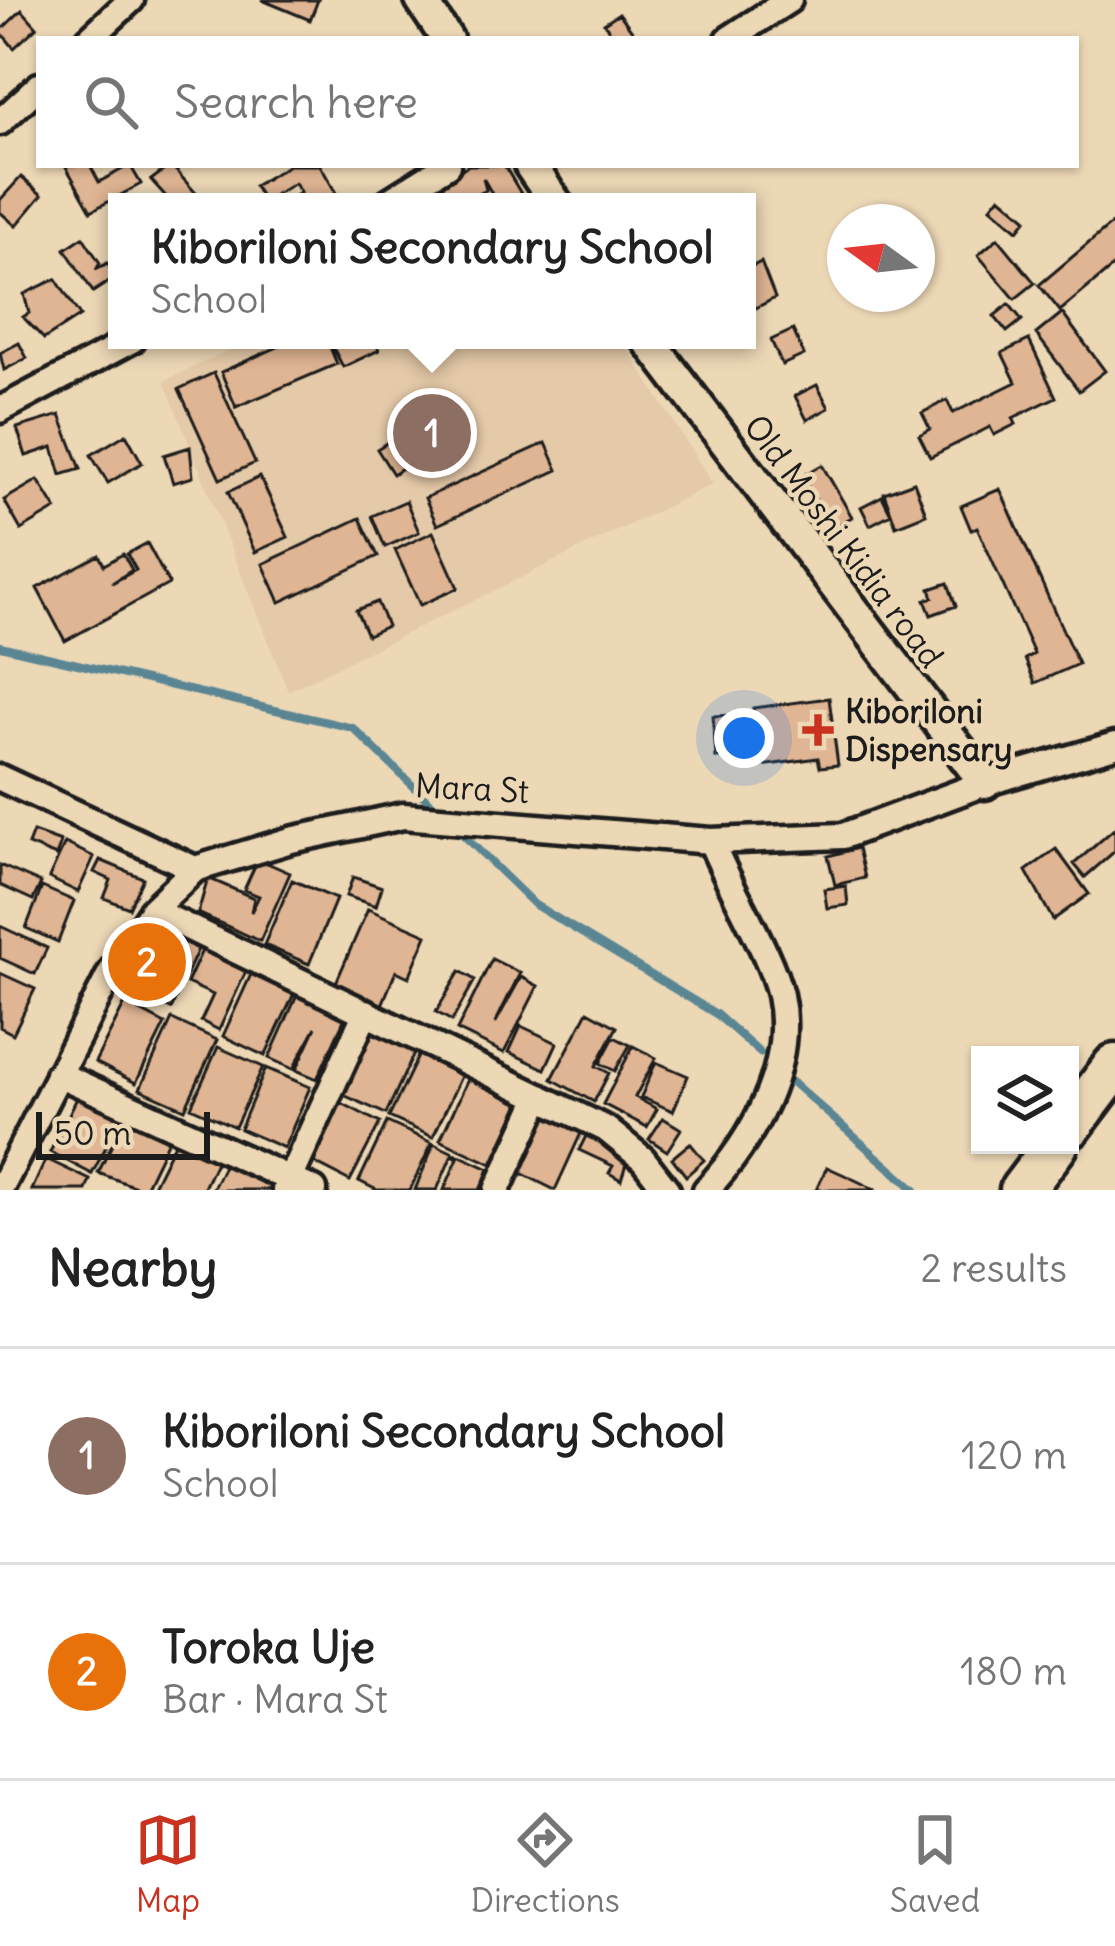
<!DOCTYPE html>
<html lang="en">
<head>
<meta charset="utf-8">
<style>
  :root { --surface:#fff; --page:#f6f6f6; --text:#222; --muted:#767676; --line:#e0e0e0; --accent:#c8321e }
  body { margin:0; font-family:Delius,sans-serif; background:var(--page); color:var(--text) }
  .controls { position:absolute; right:36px; bottom:36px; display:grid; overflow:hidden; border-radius:0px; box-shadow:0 3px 9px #0004 }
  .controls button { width:108px; height:108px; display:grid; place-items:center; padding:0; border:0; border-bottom:3px solid var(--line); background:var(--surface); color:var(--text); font:60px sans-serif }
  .compass { position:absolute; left:827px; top:204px; width:108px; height:108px; border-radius:50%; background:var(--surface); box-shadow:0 3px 9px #0004; rotate:285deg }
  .scale { position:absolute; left:36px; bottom:30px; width:174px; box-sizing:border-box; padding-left:12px; border:6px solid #1c1c1c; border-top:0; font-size:33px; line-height:42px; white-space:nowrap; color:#1c1c1c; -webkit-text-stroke:9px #edd8b6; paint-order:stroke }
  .you { position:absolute; left:744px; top:738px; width:42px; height:42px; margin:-30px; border:9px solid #fff; border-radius:50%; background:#1a73e8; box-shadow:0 0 0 18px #1a73e833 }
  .badge { display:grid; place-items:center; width:78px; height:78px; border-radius:50%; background:var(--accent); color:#fff; font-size:39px; font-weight:700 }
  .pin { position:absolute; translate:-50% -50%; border:6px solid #fff; box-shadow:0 3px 12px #0006 }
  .popup { position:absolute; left:108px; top:193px; width:648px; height:156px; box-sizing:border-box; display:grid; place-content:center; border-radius:0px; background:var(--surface); filter:drop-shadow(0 3px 9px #0005); font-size:39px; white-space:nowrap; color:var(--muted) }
  .popup b { font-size:45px; color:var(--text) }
  .popup::after { content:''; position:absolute; left:50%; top:100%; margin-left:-24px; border:24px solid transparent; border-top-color:var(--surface) }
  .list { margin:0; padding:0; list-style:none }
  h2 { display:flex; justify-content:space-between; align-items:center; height:156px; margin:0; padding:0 48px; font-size:51px }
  h2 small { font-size:39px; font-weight:400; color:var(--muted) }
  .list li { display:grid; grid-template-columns:78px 1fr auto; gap:36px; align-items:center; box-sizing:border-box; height:216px; padding:0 48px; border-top:3px solid var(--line) }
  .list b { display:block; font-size:45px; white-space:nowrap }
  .list p { margin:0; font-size:39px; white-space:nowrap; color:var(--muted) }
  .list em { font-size:39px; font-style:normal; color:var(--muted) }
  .icon { flex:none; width:66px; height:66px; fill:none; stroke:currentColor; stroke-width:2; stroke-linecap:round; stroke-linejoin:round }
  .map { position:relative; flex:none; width:1115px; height:1190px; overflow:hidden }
  .search { position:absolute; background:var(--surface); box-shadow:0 3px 9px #0004; left:36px; right:36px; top:36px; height:132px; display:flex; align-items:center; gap:30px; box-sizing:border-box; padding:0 42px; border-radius:0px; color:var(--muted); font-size:45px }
  .sheet { height:588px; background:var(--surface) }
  nav { display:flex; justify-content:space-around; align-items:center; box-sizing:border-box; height:168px; border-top:3px solid var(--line); background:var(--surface); font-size:33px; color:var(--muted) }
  nav a { display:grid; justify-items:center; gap:6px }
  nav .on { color:var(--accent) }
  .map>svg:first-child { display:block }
</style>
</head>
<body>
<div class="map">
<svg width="1115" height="1190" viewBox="0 0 1115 1190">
  <rect width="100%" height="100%" fill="#edd8b6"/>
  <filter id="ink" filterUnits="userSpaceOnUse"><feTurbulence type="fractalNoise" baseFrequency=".00833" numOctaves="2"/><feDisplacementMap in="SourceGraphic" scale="24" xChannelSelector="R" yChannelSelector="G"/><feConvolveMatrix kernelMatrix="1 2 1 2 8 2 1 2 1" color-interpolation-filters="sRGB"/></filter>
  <g filter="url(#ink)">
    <path fill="#e5caa9" d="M250,340H622L713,484L288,691L164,381Z"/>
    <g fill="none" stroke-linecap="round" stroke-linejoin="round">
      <path stroke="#5a8694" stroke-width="8" d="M0,646L353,728L441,813
        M456,828L535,905L716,1014L760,1053
        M792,1082L915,1190"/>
    </g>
    <path fill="#e0b593" stroke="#1c1c1c" stroke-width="3" d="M262,0H318L310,20Z
      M22,10L37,27L14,48L0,31Z
      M619,13L638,39H615L604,23Z
      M65,165H90L99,182L130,165L141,184L91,211Z
      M171,165L202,200L199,202H171L151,180Z
      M289,165H320L336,193L320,202H284L300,193L295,183L264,201L254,186Z
      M469,165H504L526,202H490L495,199L483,178L486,190L474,197L477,202H446L436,184Z
      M21,177L42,195L16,226L0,212V200Z
      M1000,196L1027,219L1018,230L991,207Z
      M1115,221V265L1060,311L1039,285Z
      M83,237L100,263L96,270L107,263L116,277L93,292L65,249Z
      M998,238L1035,283L1015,299L978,255Z
      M761,262L775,298L748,312L747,269Z
      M56,279L80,316L44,339L23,317L29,313L24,294Z
      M1009,304L1022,320L1007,332L994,316Z
      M1062,313L1105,371L1079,391L1036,334Z
      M793,330L804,355L782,365L771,340Z
      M294,340H327L337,364L236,407L221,372Z
      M329,340H374L379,350L343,367Z
      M1029,340L1056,397L1013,418L1016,424L994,435L990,427L930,457L919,435L930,429L922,413L947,400L953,413L1016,382L1002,353Z
      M19,343L27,358L4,370L0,353Z
      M214,373L255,463L220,479L179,389Z
      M817,385L829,408L807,420L795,396Z
      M60,415L81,469L61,475L53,447L26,456L17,428Z
      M126,434L142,463L108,483L91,455Z
      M394,438L410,463L393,474L377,449Z
      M546,443L558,470L437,525L425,498Z
      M190,447L193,477L173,483L164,455Z
      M822,465L852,517L832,528L802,476Z
      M260,477L288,537L255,552L228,492Z
      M38,480L56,509L21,530L4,500Z
      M914,482L926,514L896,526L884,493Z
      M1000,489L1078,664L1035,683L1025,659L1034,654L977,527L971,530L961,506Z
      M882,496L891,514L870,525L861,507Z
      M406,501L419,532L385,547L372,516Z
      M360,518L378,556L280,602L263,564Z
      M433,532L458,588L420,605L395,550Z
      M147,543L169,584L65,641L37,588L99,555L104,565L123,554L132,570L112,583L136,570L127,554Z
      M948,583L956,606L931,615L925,600L933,597L930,589Z
      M377,602L387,626L367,635L356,610Z
      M829,698L838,765L820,767L818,758L761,766L753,708Z
      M734,715L736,756L716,758L713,716Z
      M1115,828V851L1085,877L1074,864Z
      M33,832L61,842L56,856L28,845Z
      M65,843L94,857L78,892L49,878Z
      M858,848L865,878L835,885L828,856Z
      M1056,849L1089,894L1053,920L1026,871Z
      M258,859L290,873L260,941L198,913L208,878L254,898L251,912L259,896L244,890Z
      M100,860L143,878L129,908L104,898L111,880L94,872Z
      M0,865L41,883L33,900L0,885Z
      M353,877L382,887L376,906L346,896Z
      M292,880L336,899L309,964L264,945Z
      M846,886L848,905L827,908L824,889Z
      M42,887L74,901L58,942L26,928Z
      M368,909L427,935L409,977L396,971L382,1005L335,985Z
      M0,926L47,948L35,974L0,958Z
      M153,929L198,949L171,1009L126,989Z
      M204,946L248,967L219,1030L201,1021L213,995L187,983Z
      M492,959L520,973L495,1024L521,977L538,986L504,1053L457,1030Z
      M253,970L296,990L265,1056L223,1036Z
      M460,971L475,980L452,1021L436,1012Z
      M0,973L35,989L13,1034L0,1027Z
      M299,991L347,1013L317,1079L296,1070L316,1027L293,1069L269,1058Z
      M125,1003L165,1024L136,1083L95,1062Z
      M588,1011L617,1027L596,1066L609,1073L594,1102L552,1079Z
      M172,1019L217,1040L185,1109L140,1089Z
      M521,1026L557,1043L545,1069L509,1052Z
      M366,1029L415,1051L386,1114L337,1092Z
      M614,1037L630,1045L615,1071L600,1063Z
      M633,1046L656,1058L635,1097L657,1109L647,1127L603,1104Z
      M218,1047L263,1067L235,1127L191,1107Z
      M421,1050L464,1070L433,1137L389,1117Z
      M656,1062L688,1076L673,1111L641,1097Z
      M266,1068L310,1087L284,1148L240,1129Z
      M470,1075L522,1099L492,1164L440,1140Z
      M79,1094L122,1116L92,1174L50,1152Z
      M336,1100L380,1123L350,1181L305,1158Z
      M540,1111L582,1131L555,1190L513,1169Z
      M128,1112L171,1134L144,1190L98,1173Z
      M663,1118L681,1129L667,1151L649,1139Z
      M387,1122L432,1143L410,1190H377L359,1181Z
      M589,1130L630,1151L621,1180L609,1173L613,1166L579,1150Z
      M178,1135L219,1156L203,1190H151Z
      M690,1143L704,1160L686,1176L672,1158Z
      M434,1144L489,1169L480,1190H444L458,1158L452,1155L437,1190H415Z
      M230,1154L275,1177L268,1190H212Z
      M46,1159L90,1180L86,1190H32Z
      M827,1167L851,1178L876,1190H816Z"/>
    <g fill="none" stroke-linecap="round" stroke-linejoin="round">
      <g stroke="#1c1c1c" stroke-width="33">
        <path id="minor" d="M89,39L131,0
          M729,39L789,0
          M0,122L39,86
          M388,202L447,165
          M0,410L132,340
          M0,778L195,869
          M152,910L606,1129L643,1159L667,1190
          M58,1074L314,1190
          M0,1190L111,972L152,910L195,869L291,840L403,816L711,841L843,836L985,783L1115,745
          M285,1190L366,1012
          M497,1190L540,1097
          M706,1190C752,1141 795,1066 780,995C770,952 729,887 711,841"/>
      </g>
      <g stroke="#1c1c1c" stroke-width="39">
        <path id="tertiary" d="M421,0L447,39
          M530,165L555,202
          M648,340L985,783"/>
      </g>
      <g stroke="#1c1c1c" stroke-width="51">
        <path id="trunk" d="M1070,1126L1115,1066
          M1022,1190L1056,1145"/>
      </g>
      <use href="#minor" stroke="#edd8b6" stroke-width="24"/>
      <use href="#tertiary" stroke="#edd8b6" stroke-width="30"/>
      <use href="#trunk" stroke="#edd8b6" stroke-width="42"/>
    </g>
  </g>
  <path fill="#c8321e" stroke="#edd8b6" stroke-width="4.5" d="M812 712h12v12h12v12h-12v12h-12v-12h-12v-12h12z"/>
  <g text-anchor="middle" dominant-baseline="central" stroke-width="9" stroke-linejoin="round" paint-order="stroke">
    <g font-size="33" fill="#1c1c1c" stroke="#edd8b6">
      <text transform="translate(844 541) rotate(53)">Old Moshi Kidia road</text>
      <text transform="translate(472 788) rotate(3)">Mara St</text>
    </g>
    <g font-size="33" font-weight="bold" fill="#1c1c1c" stroke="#edd8b6" text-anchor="start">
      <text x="845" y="711">Kiboriloni<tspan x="845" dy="38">Dispensary</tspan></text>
    </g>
  </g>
</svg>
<div class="controls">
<button><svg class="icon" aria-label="layers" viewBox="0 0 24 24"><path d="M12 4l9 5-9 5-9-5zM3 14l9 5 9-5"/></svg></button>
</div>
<svg class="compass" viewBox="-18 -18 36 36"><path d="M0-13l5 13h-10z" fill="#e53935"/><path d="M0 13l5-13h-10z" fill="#767676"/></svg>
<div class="scale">50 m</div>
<div class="you"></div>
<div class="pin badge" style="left:432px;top:433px;background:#8d6e63">1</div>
<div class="popup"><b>Kiboriloni Secondary School</b>School</div>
<div class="pin badge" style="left:147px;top:962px;background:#e8710a">2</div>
<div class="search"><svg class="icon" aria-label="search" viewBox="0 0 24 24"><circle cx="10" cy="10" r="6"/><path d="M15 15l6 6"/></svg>Search here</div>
</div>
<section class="sheet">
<h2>Nearby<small>2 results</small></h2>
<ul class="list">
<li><span class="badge" style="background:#8d6e63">1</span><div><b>Kiboriloni Secondary School</b><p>School</p></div><em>120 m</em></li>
<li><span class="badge" style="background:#e8710a">2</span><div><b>Toroka Uje</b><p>Bar · Mara St</p></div><em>180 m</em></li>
</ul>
</section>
<nav>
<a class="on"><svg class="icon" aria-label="map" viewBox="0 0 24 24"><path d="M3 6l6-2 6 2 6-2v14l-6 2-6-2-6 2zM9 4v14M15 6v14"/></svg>Map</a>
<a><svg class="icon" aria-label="directions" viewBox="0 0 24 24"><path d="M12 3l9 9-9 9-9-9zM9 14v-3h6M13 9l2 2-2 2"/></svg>Directions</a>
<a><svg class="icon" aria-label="saved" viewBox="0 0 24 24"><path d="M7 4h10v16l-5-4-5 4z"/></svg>Saved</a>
</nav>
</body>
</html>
